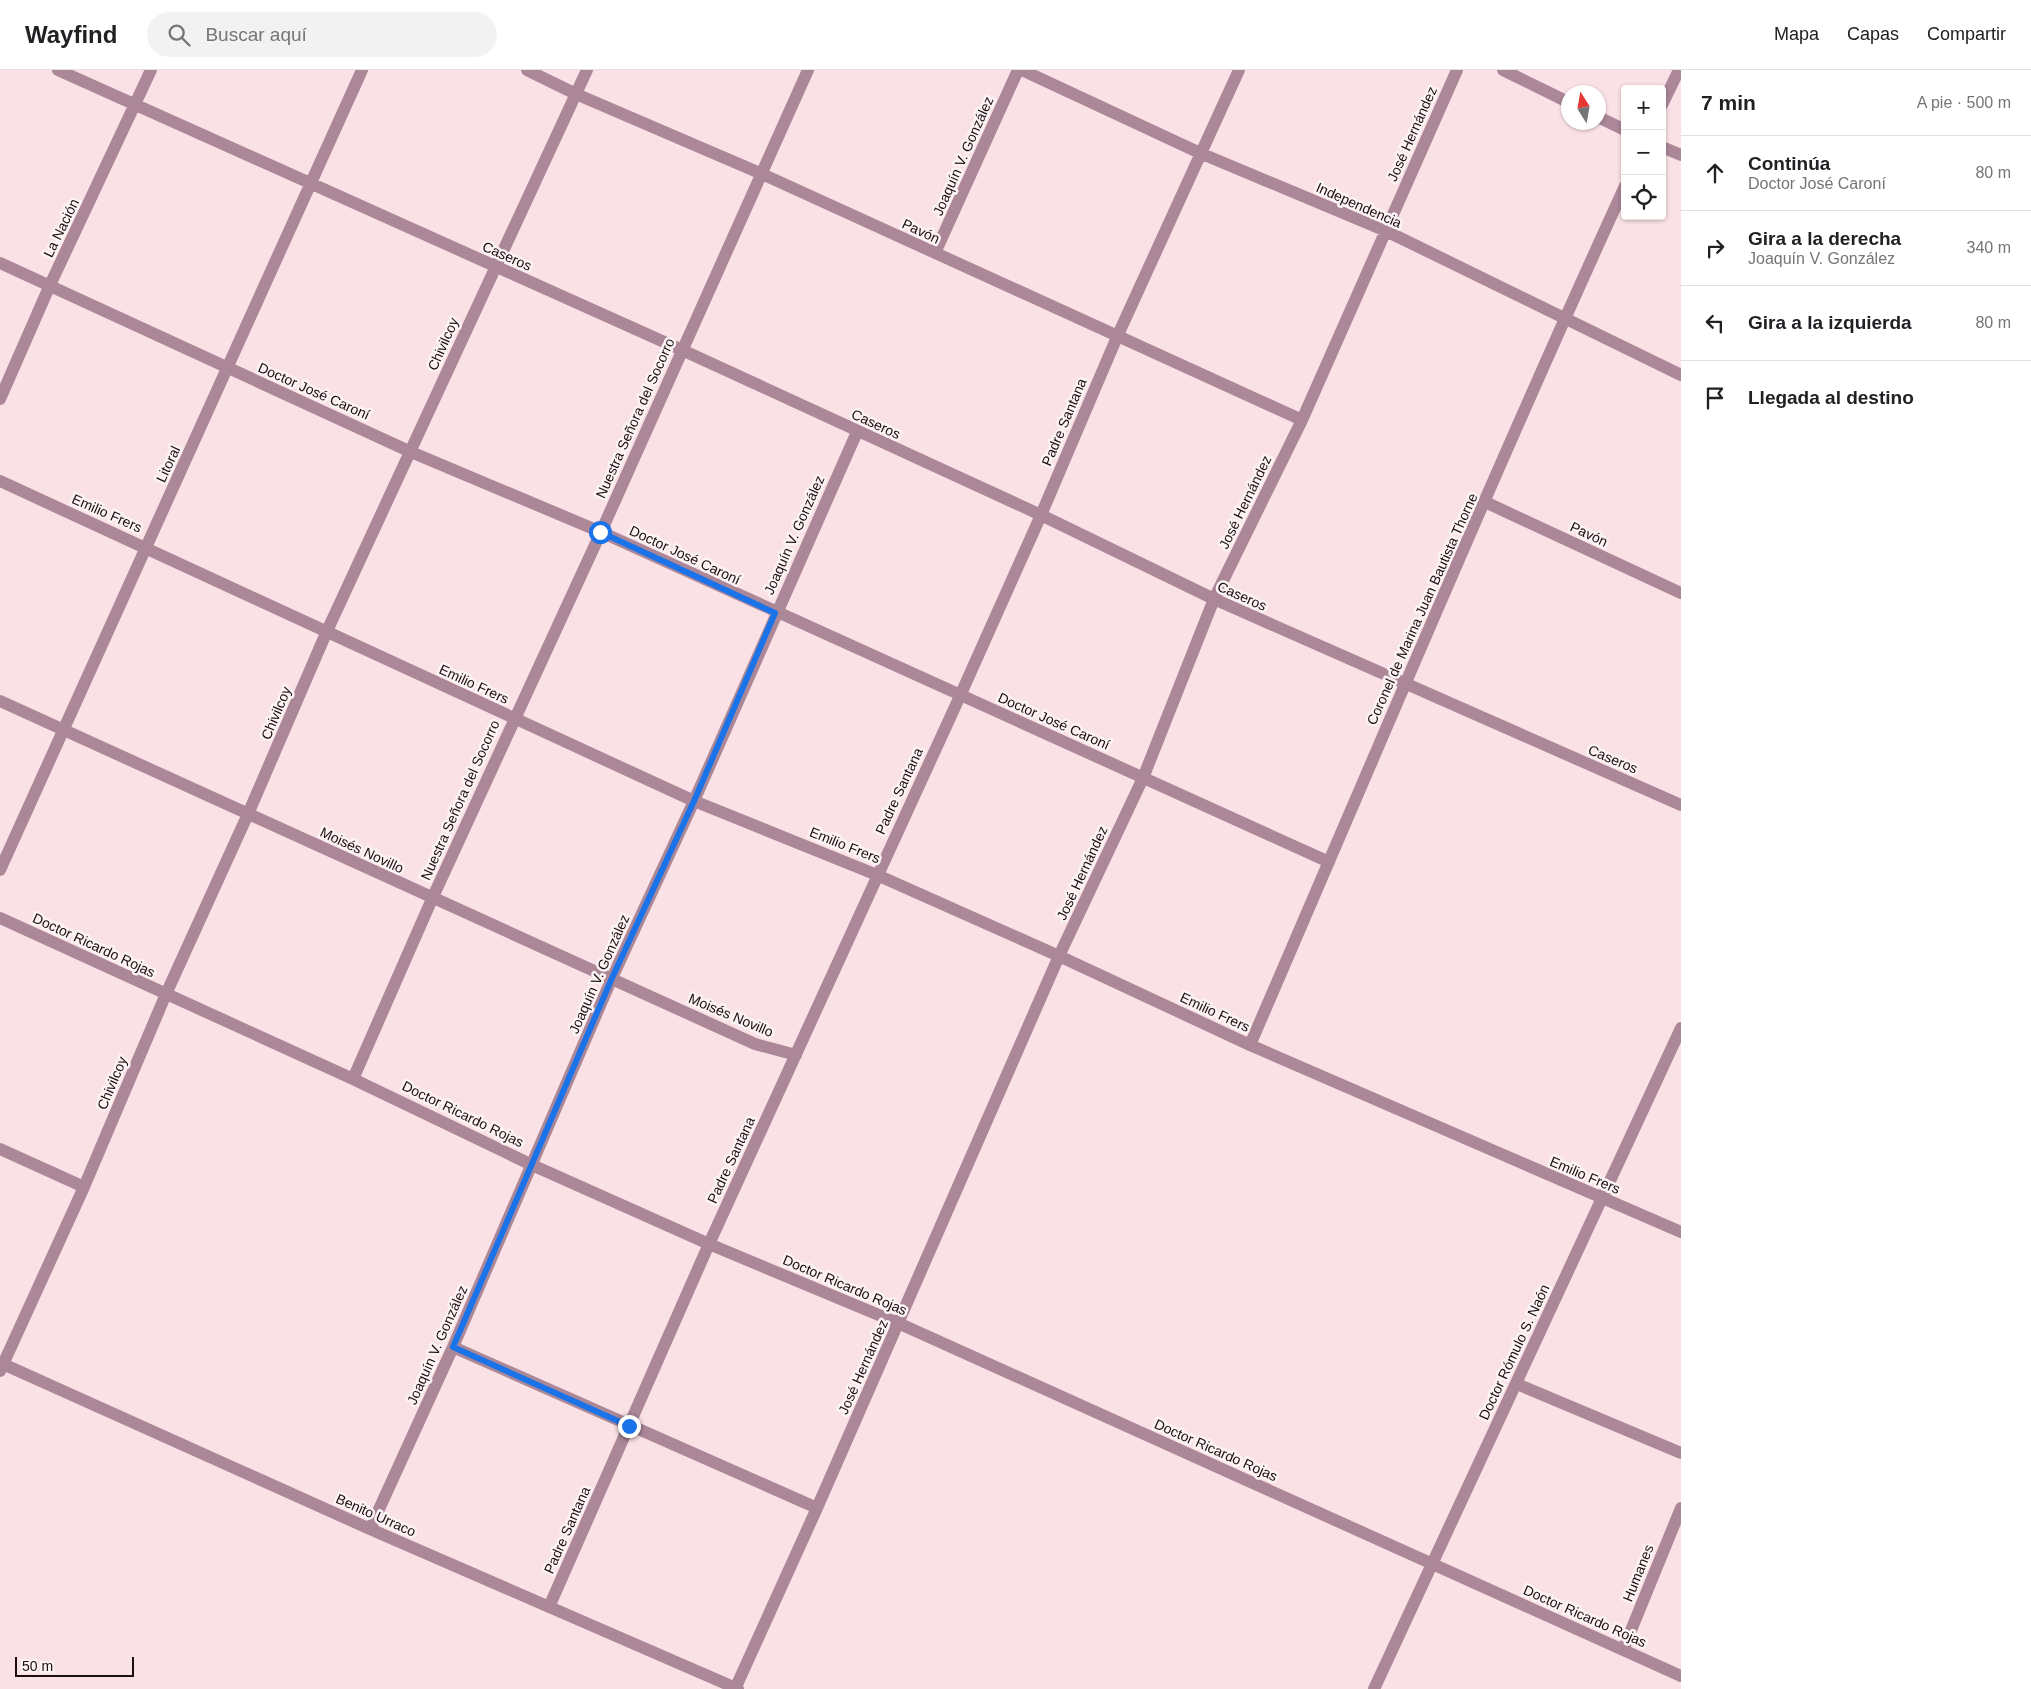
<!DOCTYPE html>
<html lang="es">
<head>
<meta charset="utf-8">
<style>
  :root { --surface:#fff; --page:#f2f2f2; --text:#202124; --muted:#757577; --line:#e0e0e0 }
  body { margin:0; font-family:Arial,sans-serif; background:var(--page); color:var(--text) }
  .controls { position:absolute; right:15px; top:15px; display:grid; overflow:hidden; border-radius:5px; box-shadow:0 1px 4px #0004 }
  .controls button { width:45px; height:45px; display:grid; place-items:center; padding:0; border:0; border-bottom:1px solid var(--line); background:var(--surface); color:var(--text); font:25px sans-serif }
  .compass { position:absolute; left:1561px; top:15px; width:45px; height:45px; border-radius:50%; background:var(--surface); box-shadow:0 1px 4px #0004; rotate:349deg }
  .scale { position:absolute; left:15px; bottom:12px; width:119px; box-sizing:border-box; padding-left:5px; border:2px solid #1b0d10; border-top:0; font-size:14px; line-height:18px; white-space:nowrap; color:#1b0d10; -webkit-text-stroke:4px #fcf3f4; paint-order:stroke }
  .stop { position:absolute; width:15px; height:15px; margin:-11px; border:4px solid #1a73e8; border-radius:50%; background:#fff }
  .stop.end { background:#1a73e8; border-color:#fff; box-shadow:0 1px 5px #0008 }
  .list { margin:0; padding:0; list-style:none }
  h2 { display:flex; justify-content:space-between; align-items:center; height:65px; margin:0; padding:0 20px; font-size:21px }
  h2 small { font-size:16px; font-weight:400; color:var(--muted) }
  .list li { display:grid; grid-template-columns:32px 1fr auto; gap:15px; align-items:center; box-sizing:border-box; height:75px; padding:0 20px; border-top:1px solid var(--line) }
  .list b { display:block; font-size:19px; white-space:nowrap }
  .list p { margin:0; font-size:16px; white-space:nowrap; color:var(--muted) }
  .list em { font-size:16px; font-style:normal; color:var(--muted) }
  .icon { flex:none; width:28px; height:28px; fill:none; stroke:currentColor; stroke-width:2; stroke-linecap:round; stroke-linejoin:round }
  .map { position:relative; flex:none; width:1681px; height:1619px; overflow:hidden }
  header { display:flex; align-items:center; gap:30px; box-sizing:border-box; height:70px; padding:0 25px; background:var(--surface); border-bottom:1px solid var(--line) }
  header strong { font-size:24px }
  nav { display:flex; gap:28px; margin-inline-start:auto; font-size:18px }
  .search { width:350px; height:45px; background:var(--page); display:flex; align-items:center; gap:12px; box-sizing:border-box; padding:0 18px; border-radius:28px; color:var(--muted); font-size:19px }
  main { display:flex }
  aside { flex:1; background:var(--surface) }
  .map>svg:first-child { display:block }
</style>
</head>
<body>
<header>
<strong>Wayfind</strong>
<div class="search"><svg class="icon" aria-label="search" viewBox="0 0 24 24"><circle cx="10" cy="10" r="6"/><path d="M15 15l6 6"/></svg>Buscar aquí</div>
<nav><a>Mapa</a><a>Capas</a><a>Compartir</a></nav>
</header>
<main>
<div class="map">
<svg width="1681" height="1619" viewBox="0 0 1681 1619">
  <rect width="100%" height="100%" fill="#fae1e5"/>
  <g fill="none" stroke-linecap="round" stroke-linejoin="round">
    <path stroke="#ab8798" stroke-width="12" d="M58,0L682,280L1041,445L1214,529L1681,735
      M527,0L576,24L762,104L1302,350
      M1022,0L1200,83L1386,161L1681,305
      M1503,0L1568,32
      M1662,35L1679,0
      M1598,47L1625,60
      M1662,77L1681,85
      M935,183L1018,0
      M0,193L411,382L601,462L1329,792
      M0,329L50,215L151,0
      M0,411L694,731L877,805L1059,886L1250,975L1681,1162
      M1485,432L1681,523
      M0,631L755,974L796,985
      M0,800L362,0
      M0,848L353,1009L532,1095L709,1174L898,1253L1681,1606
      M1250,975C1374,688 1495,400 1625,116
      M353,1009L432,829L601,462L808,0
      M0,1079L84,1117
      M453,1277L817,1438
      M3,1294L370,1459L738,1619
      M0,1301L84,1117L166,924L248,744L327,561L587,0
      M1517,1314L1681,1383
      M370,1459L453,1277L612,908L694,731L857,362
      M549,1537L709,1174L960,626L1041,445L1117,267L1239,0
      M1623,1580L1681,1438
      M735,1619L817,1438L1059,886L1143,708L1214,529L1302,350L1457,0
      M1374,1619L1681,958"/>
  </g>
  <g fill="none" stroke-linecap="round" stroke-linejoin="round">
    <path stroke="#1a73e8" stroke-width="6" d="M600,462L775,543L694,731L612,908L453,1277L629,1356"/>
  </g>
  <g text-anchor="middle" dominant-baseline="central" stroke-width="5" stroke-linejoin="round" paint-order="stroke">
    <g font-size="14" fill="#1b0d10" stroke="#fcf3f4">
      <text transform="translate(1412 64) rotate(-66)">José Hernández</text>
      <text transform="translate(963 86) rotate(-66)">Joaquín V. González</text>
      <text transform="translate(1359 135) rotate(24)">Independencia</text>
      <text transform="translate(61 158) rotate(-64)">La Nación</text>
      <text transform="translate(921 161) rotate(25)">Pavón</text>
      <text transform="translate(507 186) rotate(24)">Caseros</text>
      <text transform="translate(443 274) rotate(-66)">Chivilcoy</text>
      <text transform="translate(314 321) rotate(24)">Doctor José Caroní</text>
      <text transform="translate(635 348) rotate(-66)">Nuestra Señora del Socorro</text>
      <text transform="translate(1064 352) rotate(-67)">Padre Santana</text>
      <text transform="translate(876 354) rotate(25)">Caseros</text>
      <text transform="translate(168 394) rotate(-65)">Litoral</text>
      <text transform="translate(1245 432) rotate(-64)">José Hernández</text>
      <text transform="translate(107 443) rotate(24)">Emilio Frers</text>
      <text transform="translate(1589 464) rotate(25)">Pavón</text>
      <text transform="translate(794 465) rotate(-66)">Joaquín V. González</text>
      <text transform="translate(685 485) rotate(25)">Doctor José Caroní</text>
      <text transform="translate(1242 526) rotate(24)">Caseros</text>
      <text transform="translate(1422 539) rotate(-66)">Coronel de Marina Juan Bautista Thorne</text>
      <text transform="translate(474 614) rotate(25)">Emilio Frers</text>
      <text transform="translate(276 643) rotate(-67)">Chivilcoy</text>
      <text transform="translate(1054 651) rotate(24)">Doctor José Caroní</text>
      <text transform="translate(1613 689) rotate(23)">Caseros</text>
      <text transform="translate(899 721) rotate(-65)">Padre Santana</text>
      <text transform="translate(460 730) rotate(-66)">Nuestra Señora del Socorro</text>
      <text transform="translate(845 775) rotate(22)">Emilio Frers</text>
      <text transform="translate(362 780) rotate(25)">Moisés Novillo</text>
      <text transform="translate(1082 803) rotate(-65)">José Hernández</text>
      <text transform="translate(94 875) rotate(25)">Doctor Ricardo Rojas</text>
      <text transform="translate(599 904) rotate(-66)">Joaquín V. González</text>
      <text transform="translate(1215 942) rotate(25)">Emilio Frers</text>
      <text transform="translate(731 945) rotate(23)">Moisés Novillo</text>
      <text transform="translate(112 1013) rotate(-67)">Chivilcoy</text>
      <text transform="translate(463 1044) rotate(26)">Doctor Ricardo Rojas</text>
      <text transform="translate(731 1090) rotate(-65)">Padre Santana</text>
      <text transform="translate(1585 1105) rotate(23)">Emilio Frers</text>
      <text transform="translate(845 1215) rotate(23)">Doctor Ricardo Rojas</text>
      <text transform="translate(437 1275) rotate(-66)">Joaquín V. González</text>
      <text transform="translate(1514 1282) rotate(-65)">Doctor Rómulo S. Naón</text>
      <text transform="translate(863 1297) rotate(-66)">José Hernández</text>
      <text transform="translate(1216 1380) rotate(24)">Doctor Ricardo Rojas</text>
      <text transform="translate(376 1445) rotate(24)">Benito Urraco</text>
      <text transform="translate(567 1460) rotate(-66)">Padre Santana</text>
      <text transform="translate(1638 1503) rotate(-68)">Humanes</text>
      <text transform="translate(1585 1546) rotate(24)">Doctor Ricardo Rojas</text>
    </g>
  </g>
</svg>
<div class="controls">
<button>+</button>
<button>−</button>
<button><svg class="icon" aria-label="locate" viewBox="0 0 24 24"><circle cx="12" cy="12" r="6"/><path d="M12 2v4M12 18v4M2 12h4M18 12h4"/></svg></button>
</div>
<svg class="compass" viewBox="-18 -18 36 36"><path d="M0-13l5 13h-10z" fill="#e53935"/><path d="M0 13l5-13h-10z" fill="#757577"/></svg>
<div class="scale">50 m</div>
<div class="stop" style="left:600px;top:462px"></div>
<div class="stop end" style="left:629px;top:1356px"></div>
</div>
<aside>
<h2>7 min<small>A pie · 500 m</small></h2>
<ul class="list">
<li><svg class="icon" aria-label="ahead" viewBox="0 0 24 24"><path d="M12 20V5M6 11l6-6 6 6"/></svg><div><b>Continúa</b><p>Doctor José Caroní</p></div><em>80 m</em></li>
<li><svg class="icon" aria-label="right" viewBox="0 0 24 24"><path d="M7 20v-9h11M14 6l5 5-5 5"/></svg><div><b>Gira a la derecha</b><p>Joaquín V. González</p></div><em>340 m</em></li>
<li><svg class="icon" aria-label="left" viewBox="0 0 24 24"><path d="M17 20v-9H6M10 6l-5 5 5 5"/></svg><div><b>Gira a la izquierda</b></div><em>80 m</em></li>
<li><svg class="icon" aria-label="arrive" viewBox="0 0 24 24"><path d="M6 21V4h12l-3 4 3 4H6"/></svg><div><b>Llegada al destino</b></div></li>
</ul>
</aside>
</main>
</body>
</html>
